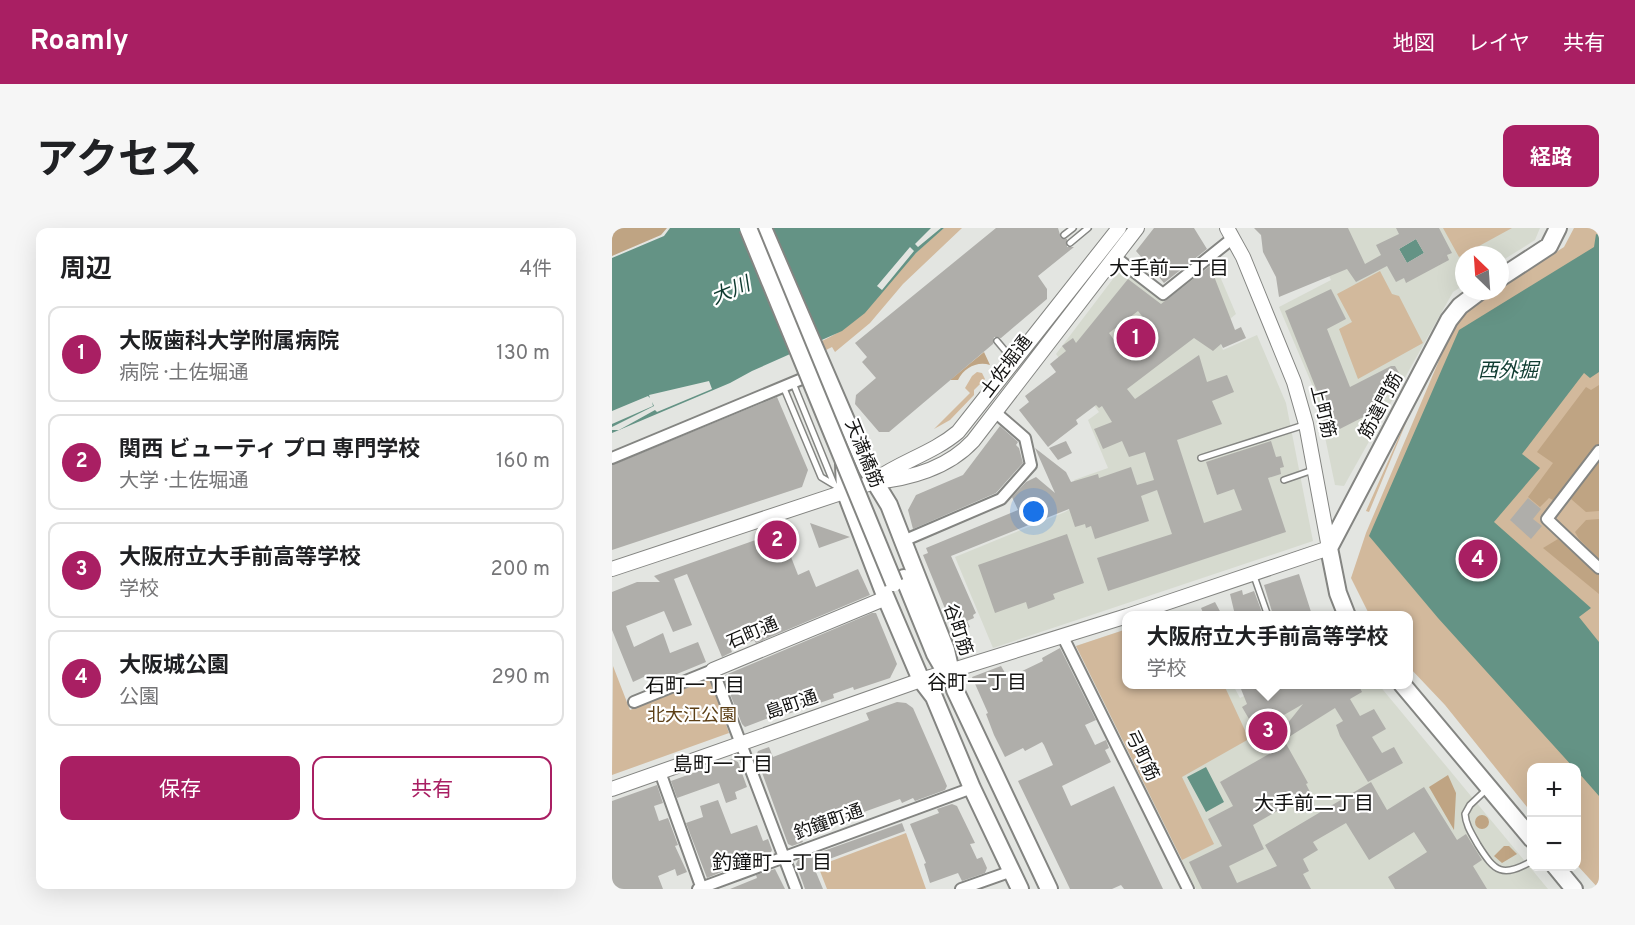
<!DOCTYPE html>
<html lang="ja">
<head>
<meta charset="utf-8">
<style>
  :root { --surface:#fff; --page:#f6f6f6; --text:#202124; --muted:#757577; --line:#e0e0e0; --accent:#a91f63 }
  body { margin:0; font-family:Overpass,"Noto Sans JP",sans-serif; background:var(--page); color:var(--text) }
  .controls { position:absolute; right:18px; bottom:18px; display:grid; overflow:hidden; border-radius:12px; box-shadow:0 6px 24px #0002 }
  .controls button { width:54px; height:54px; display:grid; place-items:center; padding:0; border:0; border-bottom:2px solid var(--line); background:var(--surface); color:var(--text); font:30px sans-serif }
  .compass { position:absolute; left:843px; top:18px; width:54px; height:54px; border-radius:50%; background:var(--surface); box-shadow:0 6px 24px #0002; rotate:335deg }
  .you { position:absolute; left:422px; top:284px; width:21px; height:21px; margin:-15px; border:4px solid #fff; border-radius:50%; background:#1a73e8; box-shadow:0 0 0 9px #1a73e833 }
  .badge { display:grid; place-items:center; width:39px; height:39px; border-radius:50%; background:var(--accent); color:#fff; font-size:20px; font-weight:700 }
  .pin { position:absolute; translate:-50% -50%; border:3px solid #fff; box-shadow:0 2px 6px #0006 }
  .popup { position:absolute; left:510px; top:383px; width:291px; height:78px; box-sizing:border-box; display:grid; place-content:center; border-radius:12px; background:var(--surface); filter:drop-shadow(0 2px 4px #0005); font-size:20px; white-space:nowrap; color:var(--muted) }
  .popup b { font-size:22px; color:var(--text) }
  .popup::after { content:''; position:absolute; left:50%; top:100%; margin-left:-12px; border:12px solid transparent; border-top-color:var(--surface) }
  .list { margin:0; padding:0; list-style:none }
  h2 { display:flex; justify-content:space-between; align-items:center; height:78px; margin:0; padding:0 24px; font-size:26px }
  h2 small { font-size:20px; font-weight:400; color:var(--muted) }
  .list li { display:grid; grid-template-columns:39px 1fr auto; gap:18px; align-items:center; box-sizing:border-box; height:96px; margin:0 12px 12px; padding:0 12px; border:2px solid var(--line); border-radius:12px }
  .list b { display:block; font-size:22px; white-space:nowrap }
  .list p { margin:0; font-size:20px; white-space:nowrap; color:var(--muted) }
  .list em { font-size:20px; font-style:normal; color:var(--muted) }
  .actions { display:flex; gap:12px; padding:18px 24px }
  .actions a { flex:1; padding:14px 0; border:2px solid var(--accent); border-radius:12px; text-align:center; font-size:21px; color:var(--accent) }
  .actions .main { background:var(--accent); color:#fff }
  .map { position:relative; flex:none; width:987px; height:661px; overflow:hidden; border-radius:12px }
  header { display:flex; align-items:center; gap:36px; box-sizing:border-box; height:84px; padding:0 30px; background:var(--accent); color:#fff }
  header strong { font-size:28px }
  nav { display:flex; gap:33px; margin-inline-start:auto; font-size:21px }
  .intro { display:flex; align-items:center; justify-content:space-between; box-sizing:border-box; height:144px; padding:0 36px }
  h1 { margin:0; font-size:42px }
  .button { padding:15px 27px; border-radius:12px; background:var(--accent); color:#fff; font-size:21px; font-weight:700 }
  main { display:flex; gap:36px; padding:0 36px }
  aside { flex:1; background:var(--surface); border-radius:12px; box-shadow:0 6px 24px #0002 }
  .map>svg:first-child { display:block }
</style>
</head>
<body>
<header>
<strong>Roamly</strong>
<nav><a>地図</a><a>レイヤ</a><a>共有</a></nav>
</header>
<div class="intro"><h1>アクセス</h1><a class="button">経路</a></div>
<main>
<aside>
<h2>周辺<small>4件</small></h2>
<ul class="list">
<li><span class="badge">1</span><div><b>大阪歯科大学附属病院</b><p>病院 · 土佐堀通</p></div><em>130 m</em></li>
<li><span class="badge">2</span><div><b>関西 ビューティ プロ 専門学校</b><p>大学 · 土佐堀通</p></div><em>160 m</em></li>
<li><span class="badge">3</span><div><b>大阪府立大手前高等学校</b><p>学校</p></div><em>200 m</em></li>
<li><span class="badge">4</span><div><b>大阪城公園</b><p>公園</p></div><em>290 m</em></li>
</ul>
<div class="actions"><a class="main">保存</a><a>共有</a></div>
</aside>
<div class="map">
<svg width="987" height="661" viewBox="0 0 987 661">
  <rect width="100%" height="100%" fill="#e3e5e1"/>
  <path fill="#d6dacf" d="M695,0H928L923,12L888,34V27H852V57L841,64L732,258L723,257L704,166L667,79L719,52Z
    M601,32L624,86L603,103L611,122L645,107L674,175L701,313L381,420L343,329L453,284L469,275L462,252L496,240L476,192L487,184L444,126L510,39L551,70Z
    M515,401V456L621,457L628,470L653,457H767L936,661H584L464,418Z"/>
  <path fill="#d2b99c" d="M332,0H350L291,56L258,95L223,124L220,119L214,122L210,113C252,94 273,57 304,25C313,16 322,8 332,0Z
    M831,0H900L847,29Z
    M962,0H987V661L965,637L964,540H920L919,584L833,477L797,439V388H758L739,350L754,305L842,97C852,84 872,64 888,63V60L952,19Z
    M768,43L780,66L787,68L811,115L746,151L727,101L740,94L725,66Z
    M365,144L370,145L373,151L362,162V167L338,192L322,201L358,165L353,160L360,148Z
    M806,166L757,284L754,283Z
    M515,401V456L612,457L637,511L570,549L602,616L570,632L464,418Z
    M1,438L18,482L95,452L99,454L117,505L0,547Z
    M294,605L314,661H215L206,638Z"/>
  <path fill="#bfa483" d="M0,0H55L49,7L0,28Z
    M372,124L378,137C365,133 352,140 346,152H338Z
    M987,157V218L943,273L937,270L928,279L916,269L941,235L925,224L974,159L979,162Z
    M987,231V283L974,284L959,271Z
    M987,291V331L967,311L963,304L974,292Z
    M946,311L987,346V366L931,320Z
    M836,547L844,565L842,602L817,559Z
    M863 594a7 7 0 1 1 14 0a7 7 0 1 1-14 0Z
    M892,618H897L905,626L890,635L882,628Z"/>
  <path fill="#649385" d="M58,0H332L304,25L253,85L230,103L140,143L118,155L0,205V30L52,8Z
    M984,6L987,7V144L978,150L972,145L910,226L928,240L882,294L979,380L967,389L987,414V568L965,543L964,540L961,539L826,390L757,308L847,102L982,19Z
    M804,11L812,25L795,35L787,21Z
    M594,539L612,574L594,584L575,549Z"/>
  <path fill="#e3e5e1" d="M319,0H329L306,19L303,16Z
    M298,19L302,23L270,62L265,58Z
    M97,153L100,161L45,184L43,182L7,202H0V199L42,178L40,174L41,178L0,196V183L36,168L38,170L37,167Z"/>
  <path fill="#afaeaa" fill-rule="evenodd" d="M384,0H446L449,10L455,11V19H462L426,48L435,61V71L389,110L382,109L381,116L277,204H267L243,176L244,167L264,150L250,134L255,129L243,115Z
    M542,0H582L595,21L552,55L524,23Z
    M642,0H736L753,36L769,27L764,17L787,6L784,0H827L840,25L835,27L837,32L794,55L792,50L784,54L775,38L744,54L735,41L667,69L664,49L651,24L649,7ZM804,11L812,25L795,35L787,21Z
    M598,38L623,102L629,99L634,110L611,120L609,116L601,123L582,110L515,161L523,171L587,127L595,154L615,147L622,164L600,173L610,196L565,212L592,295L630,282L622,261L605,267L594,234L659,213L664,229L669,228L672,239L668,240L669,246L656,250L674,304L496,363L485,330L560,306L545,262L529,268L537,293L483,311L479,298L474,300L473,296L463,299L457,281L339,328L364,385L361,387L362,390L355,393L358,399L343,405L311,327L316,325L314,320L406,282L400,269L414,254L424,249L443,265L423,220L454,244L459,254L486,246L487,250L519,239L525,257L542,252L533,224L517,229L510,213L491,221L482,201L500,194L490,178L487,180L484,177L464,192L466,196L436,219L407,182L417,174L413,168L444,144L438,136L454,123L450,118L461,110L464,115L516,51L549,76ZM526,83L543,105L513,127L497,105Z
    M719,61L734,91L715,101L738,159L779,138H783L787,145L784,147L787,153L761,166L769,180L718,206L711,191L715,188L673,83Z
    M165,169L196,242L190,259L0,322V237Z
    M388,198L406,214L404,217L407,220L411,235L384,265L301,301L296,282L304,267L351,247Z
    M454,213L460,225L446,232L437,220Z
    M916,270L929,281L921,291L930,298L919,311L898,292Z
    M198,295L238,309L207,320Z
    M169,303L186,347L197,342L204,359L246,341L258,367L144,415L142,412L134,416L132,413L118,419L120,424L110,429L75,346L62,351L80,397L61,404L52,383L14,398L22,419L51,405L58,425L86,414L94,434L43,455L38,446L21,454L0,402V364L25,354H48L42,348Z
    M455,306L472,355L441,366L443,371L416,381L414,374L383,385L366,337Z
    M687,346L700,387H661L652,357Z
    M630,362L631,367L642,363L651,387H623L618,366Z
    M603,374L610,387H592L589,380Z
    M260,385H264L285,436L278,450L242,462L241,459L221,466L222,470L173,487L172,484L133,499L130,496L111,448Z
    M448,420L484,492L473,497L483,517L494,512L497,520L493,522L499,534L450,558L459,578L502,558L551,661H512L509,657L500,661H458L406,553L441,537L432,517L430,514L413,523L411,520L393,529L382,507L374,486L376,485L360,449L389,438L396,450L431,433L430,430Z
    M627,456H746L750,464L738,471L748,488L762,481L774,501L760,509L770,525L782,519L791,535L756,554L728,508L724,497L731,493L723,480L672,512L696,555L694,556L698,564L641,597L652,621L617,638L625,655L665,638L653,617L759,554L775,582L812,559L845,612L854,606L870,632L861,638L875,661H783L776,649L815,624L802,604L757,632L734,595L701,614L706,622L691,631L697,643L691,646L699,661H590L577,634L610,618L596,591L621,578L608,554L657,526L655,521L691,476L644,503L630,479L635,476Z
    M285,474L294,475L301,480L335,558L333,562L303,573L301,570L290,575L288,571L188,607L191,614L180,618L176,616L144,528L146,523L157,519L161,529L257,492L254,485Z
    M120,531L126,534L135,559L123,564L125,571L114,575L107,555L65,570L59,553Z
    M45,557L51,575L42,578L47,593L56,590L66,617L63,618L75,644L65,648L63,641L46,648L51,661H3L0,653V573Z
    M106,572L119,606L145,597L151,613L156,611L160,622L158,626L132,636L130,632L111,639L112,643L95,650L74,595L91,589L88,578Z
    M340,576L345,578L363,615L358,616L365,631L370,629L375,640L373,645L350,653L346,645L318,655L312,636L314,635L298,596L327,585L325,581Z
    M290,595L293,603L201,637L211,661H193L184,636L186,632Z
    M163,641L173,661H118L145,650L144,647Z"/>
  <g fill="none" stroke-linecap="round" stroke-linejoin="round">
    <g stroke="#848582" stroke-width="8">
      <path id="lane" d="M452,7L461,0
        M458,15L476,0
        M385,113L401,132
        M181,155L222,256
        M171,158L209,249L229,261
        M589,230L692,197
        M672,252L701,242
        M642,348L656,388
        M875,561L858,577L853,586C854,598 860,606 866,617C883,644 890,650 920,633"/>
    </g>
    <g stroke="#848582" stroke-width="14">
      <path id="street" d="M503,29L551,66L621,10
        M987,223L935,291L987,340
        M0,230L197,148
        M291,313L389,271L419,237L413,210L383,184
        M451,409L576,661
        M22,474L101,442L184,661
        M48,544L90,661
        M86,661L360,560
        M349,661L400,643"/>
    </g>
    <g stroke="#848582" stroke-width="16">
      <path id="secondary" d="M263,252C290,233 321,225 346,204L507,0
        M0,341L262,254C297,251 336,240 361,213L525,0
        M515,388L717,320L694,196L682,154L631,29L615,0
        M101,442L274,370
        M0,561L309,452L515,388"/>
    </g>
    <g stroke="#848582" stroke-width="20">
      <path id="primary" d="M151,0L255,241L277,277L291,313L334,422L343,462L437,661
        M888,50L937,18L946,0
        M232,236L233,263L274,370L309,452L322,469L360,560L408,661
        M292,350L323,426L334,445
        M735,388L726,365L717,320L837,92L848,78L868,63
        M790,456L920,611
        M943,638L962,661"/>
    </g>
    <use href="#lane" stroke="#fff" stroke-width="5"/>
    <use href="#street" stroke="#fff" stroke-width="10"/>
    <use href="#secondary" stroke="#fff" stroke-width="14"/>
    <use href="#primary" stroke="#fff" stroke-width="16"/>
    <g stroke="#848582" stroke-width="20" stroke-linecap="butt">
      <path id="primary-bridge" d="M136,0L282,355"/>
    </g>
    <use href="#primary-bridge" stroke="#fff" stroke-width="16"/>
  </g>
  <g text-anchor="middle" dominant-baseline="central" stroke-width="4.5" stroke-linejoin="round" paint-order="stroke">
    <g font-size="18" fill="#121211" stroke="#fff">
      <text transform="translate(395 139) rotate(-53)">土佐堀通</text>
      <text transform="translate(770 178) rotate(-62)">筋違門筋</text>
      <text transform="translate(710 184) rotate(76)">上町筋</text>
      <text transform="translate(251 226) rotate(68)">天満橋筋</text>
      <text transform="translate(345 402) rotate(71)">谷町筋</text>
      <text transform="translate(141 406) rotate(-23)">石町通</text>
      <text transform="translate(180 478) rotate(-19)">島町通</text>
      <text transform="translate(529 528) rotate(64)">弓町筋</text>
      <text transform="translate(217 595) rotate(-20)">釣鐘町通</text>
    </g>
    <g font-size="18" fill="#5c3f16" stroke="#fff">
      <text x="80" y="488">北大江公園</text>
    </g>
    <g font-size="20" fill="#121211" stroke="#fff">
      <text x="557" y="42">大手前一丁目</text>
      <text x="365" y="456">谷町一丁目</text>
      <text x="83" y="459">石町一丁目</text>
      <text x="111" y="538">島町一丁目</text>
      <text x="702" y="577">大手前二丁目</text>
      <text x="160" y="636">釣鐘町一丁目</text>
    </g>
    <g font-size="20" font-style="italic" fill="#103c31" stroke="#fff">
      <text transform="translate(119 64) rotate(-23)">大川</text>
      <text x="896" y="144">西外掘</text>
    </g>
  </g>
</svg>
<div class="controls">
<button>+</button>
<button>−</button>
</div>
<svg class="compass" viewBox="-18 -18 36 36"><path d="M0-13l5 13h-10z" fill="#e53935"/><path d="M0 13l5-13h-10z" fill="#757577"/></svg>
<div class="you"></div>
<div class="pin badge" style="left:524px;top:110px">1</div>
<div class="pin badge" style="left:165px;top:312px">2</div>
<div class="pin badge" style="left:656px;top:503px">3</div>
<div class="popup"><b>大阪府立大手前高等学校</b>学校</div>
<div class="pin badge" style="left:866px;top:331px">4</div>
</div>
</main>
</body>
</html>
